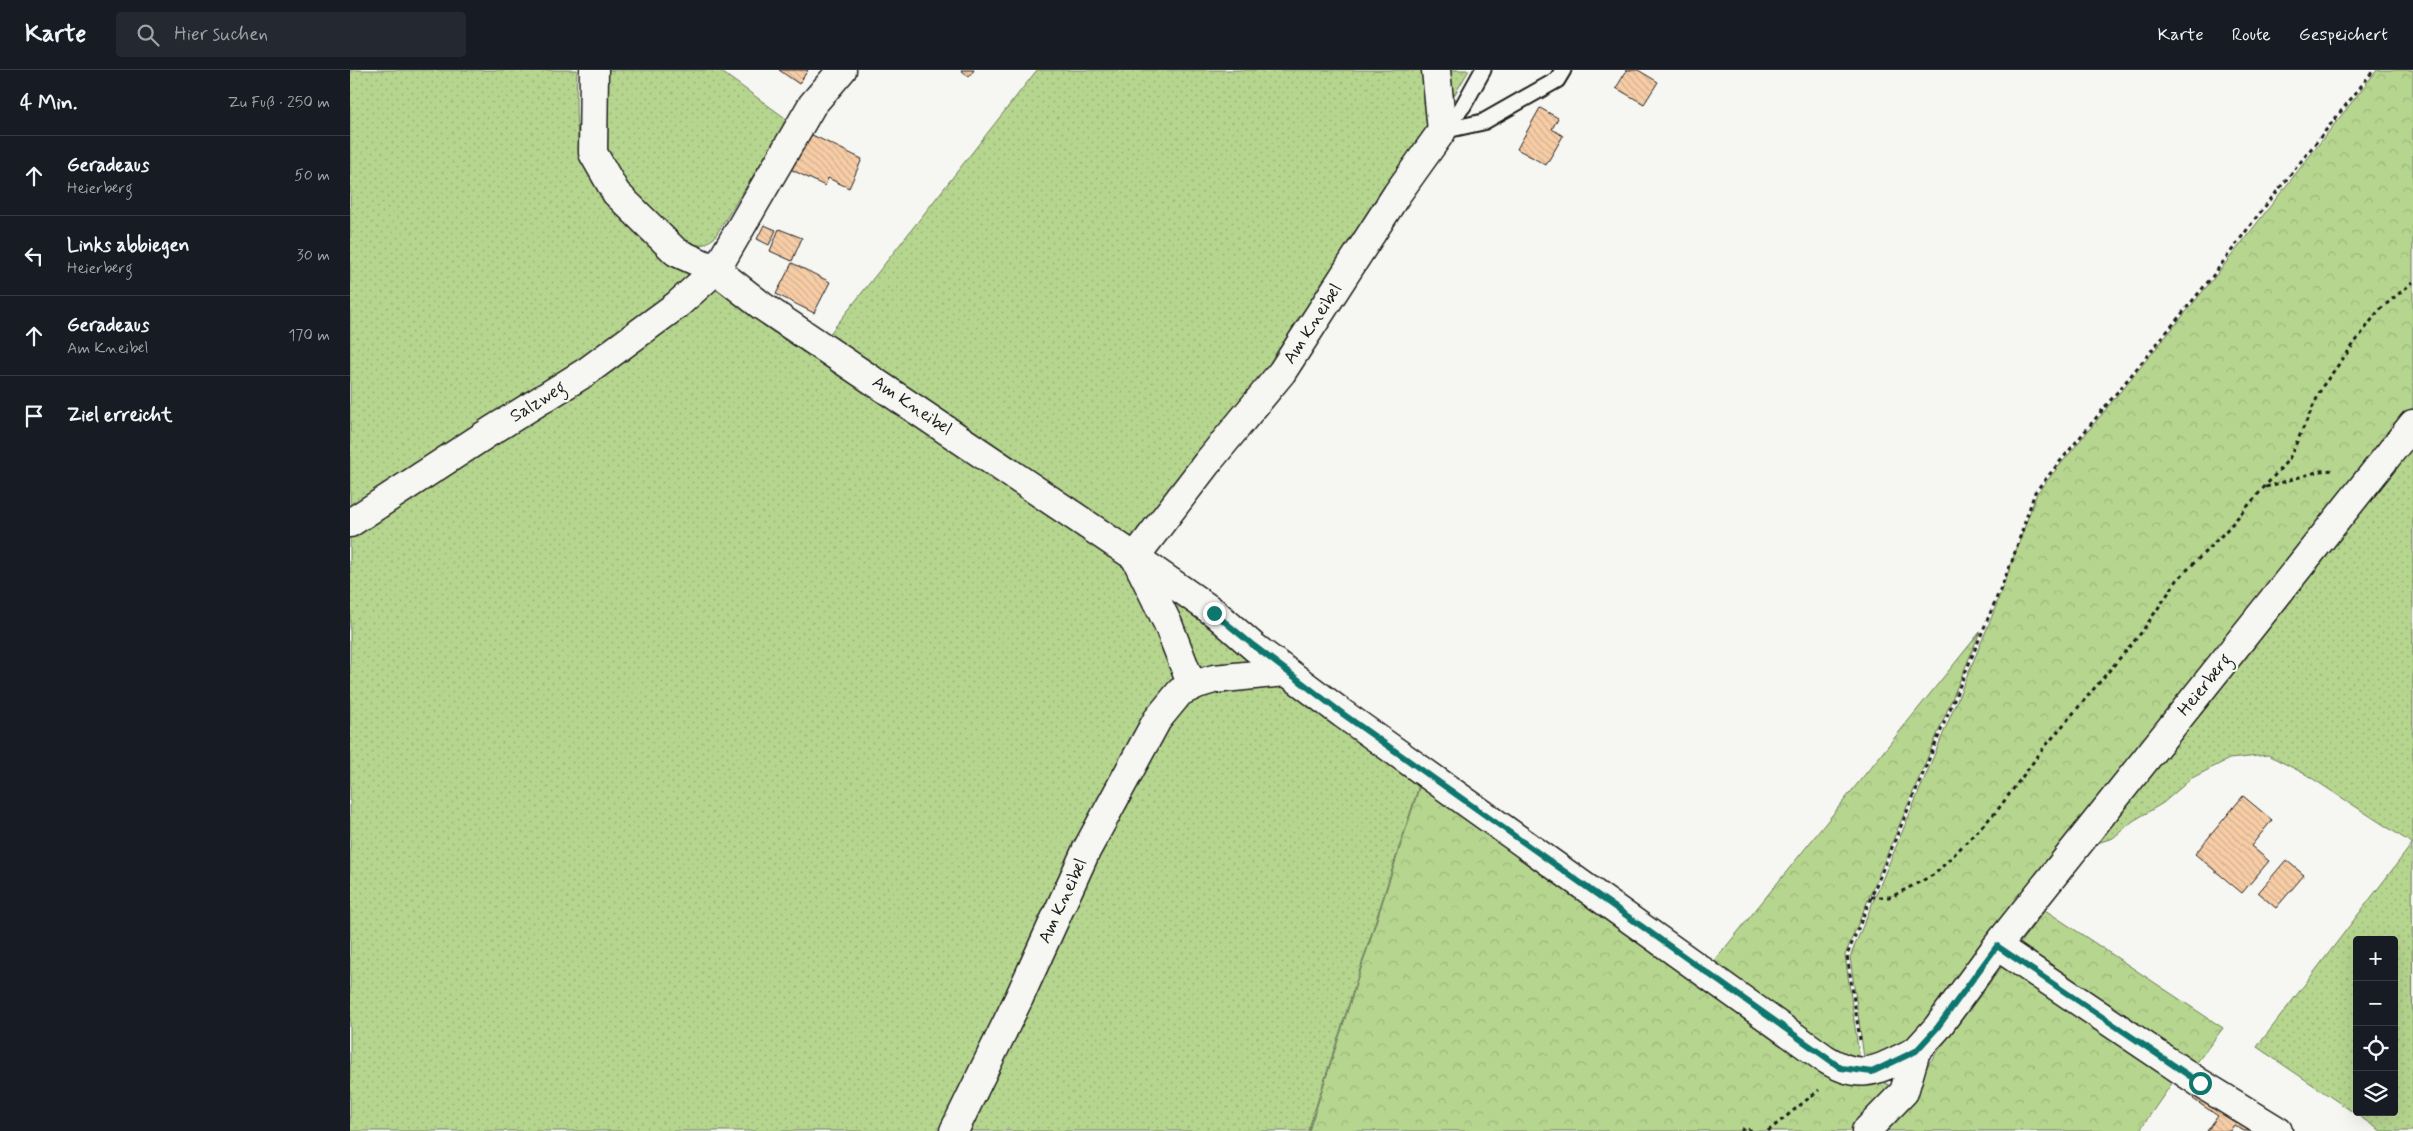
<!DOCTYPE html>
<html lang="de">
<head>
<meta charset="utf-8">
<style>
  :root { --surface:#171b24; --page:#242831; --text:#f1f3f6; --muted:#9ea1a6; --line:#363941 }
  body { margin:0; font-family:Mynerve,sans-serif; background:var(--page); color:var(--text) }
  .controls { position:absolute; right:15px; bottom:15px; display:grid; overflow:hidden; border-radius:5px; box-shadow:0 5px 20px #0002 }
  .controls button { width:45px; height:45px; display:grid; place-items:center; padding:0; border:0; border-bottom:1px solid var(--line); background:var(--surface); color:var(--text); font:25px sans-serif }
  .stop { position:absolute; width:15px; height:15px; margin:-11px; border:4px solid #0f766e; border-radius:50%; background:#fff }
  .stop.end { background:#0f766e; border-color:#fff; box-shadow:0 1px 5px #0008 }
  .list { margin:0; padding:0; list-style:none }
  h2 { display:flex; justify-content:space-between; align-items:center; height:65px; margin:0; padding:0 20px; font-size:21px }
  h2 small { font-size:16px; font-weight:400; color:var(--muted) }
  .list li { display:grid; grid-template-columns:32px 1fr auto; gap:15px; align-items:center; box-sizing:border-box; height:80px; padding:0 20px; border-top:1px solid var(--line) }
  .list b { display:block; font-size:19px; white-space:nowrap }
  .list p { margin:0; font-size:16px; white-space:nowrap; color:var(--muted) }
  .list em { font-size:16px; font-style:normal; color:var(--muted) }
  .icon { flex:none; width:28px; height:28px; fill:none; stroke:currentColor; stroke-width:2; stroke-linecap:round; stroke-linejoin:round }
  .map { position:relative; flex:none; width:2063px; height:1061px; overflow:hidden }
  header { display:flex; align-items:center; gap:30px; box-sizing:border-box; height:70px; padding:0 25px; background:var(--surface); border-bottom:1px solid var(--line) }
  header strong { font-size:24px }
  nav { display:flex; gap:28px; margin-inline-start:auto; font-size:18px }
  .search { width:350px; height:45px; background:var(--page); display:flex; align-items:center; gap:12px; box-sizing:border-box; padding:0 18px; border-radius:5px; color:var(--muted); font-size:19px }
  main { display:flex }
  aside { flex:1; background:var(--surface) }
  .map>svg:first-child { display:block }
</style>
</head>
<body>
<header>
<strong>Karte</strong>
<div class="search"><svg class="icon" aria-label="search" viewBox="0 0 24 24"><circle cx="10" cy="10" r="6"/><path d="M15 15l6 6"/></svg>Hier suchen</div>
<nav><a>Karte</a><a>Route</a><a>Gespeichert</a></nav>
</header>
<main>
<aside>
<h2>4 Min.<small>Zu Fuß · 250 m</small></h2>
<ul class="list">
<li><svg class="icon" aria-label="ahead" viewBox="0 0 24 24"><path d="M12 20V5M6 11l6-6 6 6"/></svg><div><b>Geradeaus</b><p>Heierberg</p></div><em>50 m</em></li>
<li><svg class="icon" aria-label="left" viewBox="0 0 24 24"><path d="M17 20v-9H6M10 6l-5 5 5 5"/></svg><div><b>Links abbiegen</b><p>Heierberg</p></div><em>30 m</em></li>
<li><svg class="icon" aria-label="ahead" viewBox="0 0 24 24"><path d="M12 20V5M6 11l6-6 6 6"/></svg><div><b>Geradeaus</b><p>Am Kneibel</p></div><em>170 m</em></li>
<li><svg class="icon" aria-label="arrive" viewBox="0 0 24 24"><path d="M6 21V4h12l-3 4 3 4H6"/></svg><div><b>Ziel erreicht</b></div></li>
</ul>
</aside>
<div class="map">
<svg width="2063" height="1061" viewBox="0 0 2063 1061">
  <defs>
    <pattern id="grass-dots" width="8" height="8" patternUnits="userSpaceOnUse" patternTransform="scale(1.25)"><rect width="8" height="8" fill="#b6d68f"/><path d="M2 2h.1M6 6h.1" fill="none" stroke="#9cb77b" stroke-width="1.8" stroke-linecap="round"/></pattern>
    <pattern id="forest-crowns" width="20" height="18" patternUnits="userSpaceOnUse" patternTransform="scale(1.25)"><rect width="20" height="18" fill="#b6d68f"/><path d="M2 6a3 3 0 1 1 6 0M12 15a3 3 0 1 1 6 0" fill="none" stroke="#9cb77b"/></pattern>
    <pattern id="building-back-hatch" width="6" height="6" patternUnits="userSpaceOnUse" patternTransform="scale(1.25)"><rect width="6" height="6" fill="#f7cda6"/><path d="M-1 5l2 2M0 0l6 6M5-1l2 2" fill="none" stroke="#d3af8e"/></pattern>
  </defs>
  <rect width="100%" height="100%" fill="#f6f6f2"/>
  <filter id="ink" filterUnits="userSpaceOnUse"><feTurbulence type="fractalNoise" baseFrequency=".02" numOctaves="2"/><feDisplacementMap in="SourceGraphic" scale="10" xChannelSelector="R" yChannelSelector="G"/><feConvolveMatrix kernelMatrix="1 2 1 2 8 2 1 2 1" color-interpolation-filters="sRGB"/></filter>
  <g filter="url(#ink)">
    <path fill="url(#grass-dots)" stroke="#697956" fill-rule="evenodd" d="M0,0H227C226,29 224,60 233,87C255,155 329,197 386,230L786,502L835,626L922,607L1071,709L958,1061H0Z
      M255,0H369L438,50L364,168L355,174L341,176L276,120L253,73Z
      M687,0H1081L1084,58L926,300L778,472L478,266Z
      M1094,0H1119L1099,34Z
      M2063,357V774L1957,705L1918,685L1879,689L1842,708L1813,733L1783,751L1763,768L1744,774Z
      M811,524L923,595L846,603Z
      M2062,774L2063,1061H2031L1907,977ZM2007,870H2044V1042H2007Z"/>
    <path fill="url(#forest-crowns)" stroke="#697956" d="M2027,0H2063V352L1555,1018L1515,995L1500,887L1641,549L1687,423L1864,208Z
      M1630,562L1495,885L1510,993L1439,950L1362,894Z
      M1072,709L1509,999L1550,1021L1512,1061H959Z
      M1695,840L1873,958L1838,1004L1831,1000L1789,1061H1519L1567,1009Z"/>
    <path fill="url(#building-back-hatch)" stroke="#1c1c1c" d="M429,0H458L449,14Z
      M611,0H624L619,7Z
      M1277,0H1288L1308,12L1294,34L1266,18Z
      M1190,38L1208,48L1202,59L1213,66L1196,95L1167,79Z
      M456,62L512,89L499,118L478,108L475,116L438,98Z
      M414,155L426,160L419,175L407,169Z
      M429,159L452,168L442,191L420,181Z
      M442,193L480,212L464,243L426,224Z
      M1893,726L1922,750L1901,776L1919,791L1892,823L1845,784Z
      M1936,790L1954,805L1926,838L1908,823Z
      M1852,1016L1918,1061H1894L1884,1055L1880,1061H1857L1868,1046L1843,1029Z"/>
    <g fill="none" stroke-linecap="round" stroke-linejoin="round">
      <g stroke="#1c1c1c" stroke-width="19">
        <path id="service" d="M1092,61L1133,52L1207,10L1213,0
          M1092,61L1113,36L1133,0"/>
      </g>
      <g stroke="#1c1c1c" stroke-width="31">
        <path id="minor" d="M244,0L243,83L266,123L326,182L366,200L412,236L785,487L865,543L904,577L993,644L1474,988C1513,1013 1528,999 1566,981
          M0,453L141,361L236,302L327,235L366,200L462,35L492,0
          M842,616L818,554L785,487L857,393L932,302L1047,124L1092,61L1086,0
          M1647,876L1850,1013L1928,1061
          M604,1061L669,928L736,781L807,650L830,622L847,614L864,609L936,602
          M1516,1061L1554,1022L1566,981L1587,958L1647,876L2063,354"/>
      </g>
      <path stroke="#1c1c1c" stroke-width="3" stroke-dasharray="4 4" stroke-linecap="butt" d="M1916,417L1970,401L1985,400
        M1521,827H1541L1585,804L1646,742L1693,679L1791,563L1828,509L1874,463L1939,389L1972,317L2029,240L2063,212
        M1510,970L1497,885L1662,491L1685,422L1862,207L1905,149L2024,0
        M1391,1061L1394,1058L1403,1061
        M1418,1061L1469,1020"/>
      <use href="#service" stroke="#f6f6f2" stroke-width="15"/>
      <use href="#minor" stroke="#f6f6f2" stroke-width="28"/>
    </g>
  </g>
  <g fill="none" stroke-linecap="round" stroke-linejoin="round" filter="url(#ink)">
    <path stroke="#0f766e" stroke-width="6" d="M864,543L904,576L993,644L1491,998L1522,1002L1566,981L1587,958L1647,876L1850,1013"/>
  </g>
  <g text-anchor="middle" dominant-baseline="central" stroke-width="4.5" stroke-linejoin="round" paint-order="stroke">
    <g font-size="18" fill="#1c1c1c" stroke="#f6f6f2">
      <text transform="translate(963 254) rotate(-57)">Am Kneibel</text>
      <text transform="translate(188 332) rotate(-32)">Salzweg</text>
      <text transform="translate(562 336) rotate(34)">Am Kneibel</text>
      <text transform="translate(1855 615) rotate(-51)">Heierberg</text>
      <text transform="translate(713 831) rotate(-65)">Am Kneibel</text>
    </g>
  </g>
</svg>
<div class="controls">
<button>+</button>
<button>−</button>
<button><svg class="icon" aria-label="locate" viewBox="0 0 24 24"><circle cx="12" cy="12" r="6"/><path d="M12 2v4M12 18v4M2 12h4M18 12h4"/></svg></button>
<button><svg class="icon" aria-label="layers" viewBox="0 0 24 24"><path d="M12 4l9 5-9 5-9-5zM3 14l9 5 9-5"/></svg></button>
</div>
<div class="stop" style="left:1850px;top:1013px"></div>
<div class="stop end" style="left:864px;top:543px"></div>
</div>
</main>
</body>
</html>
